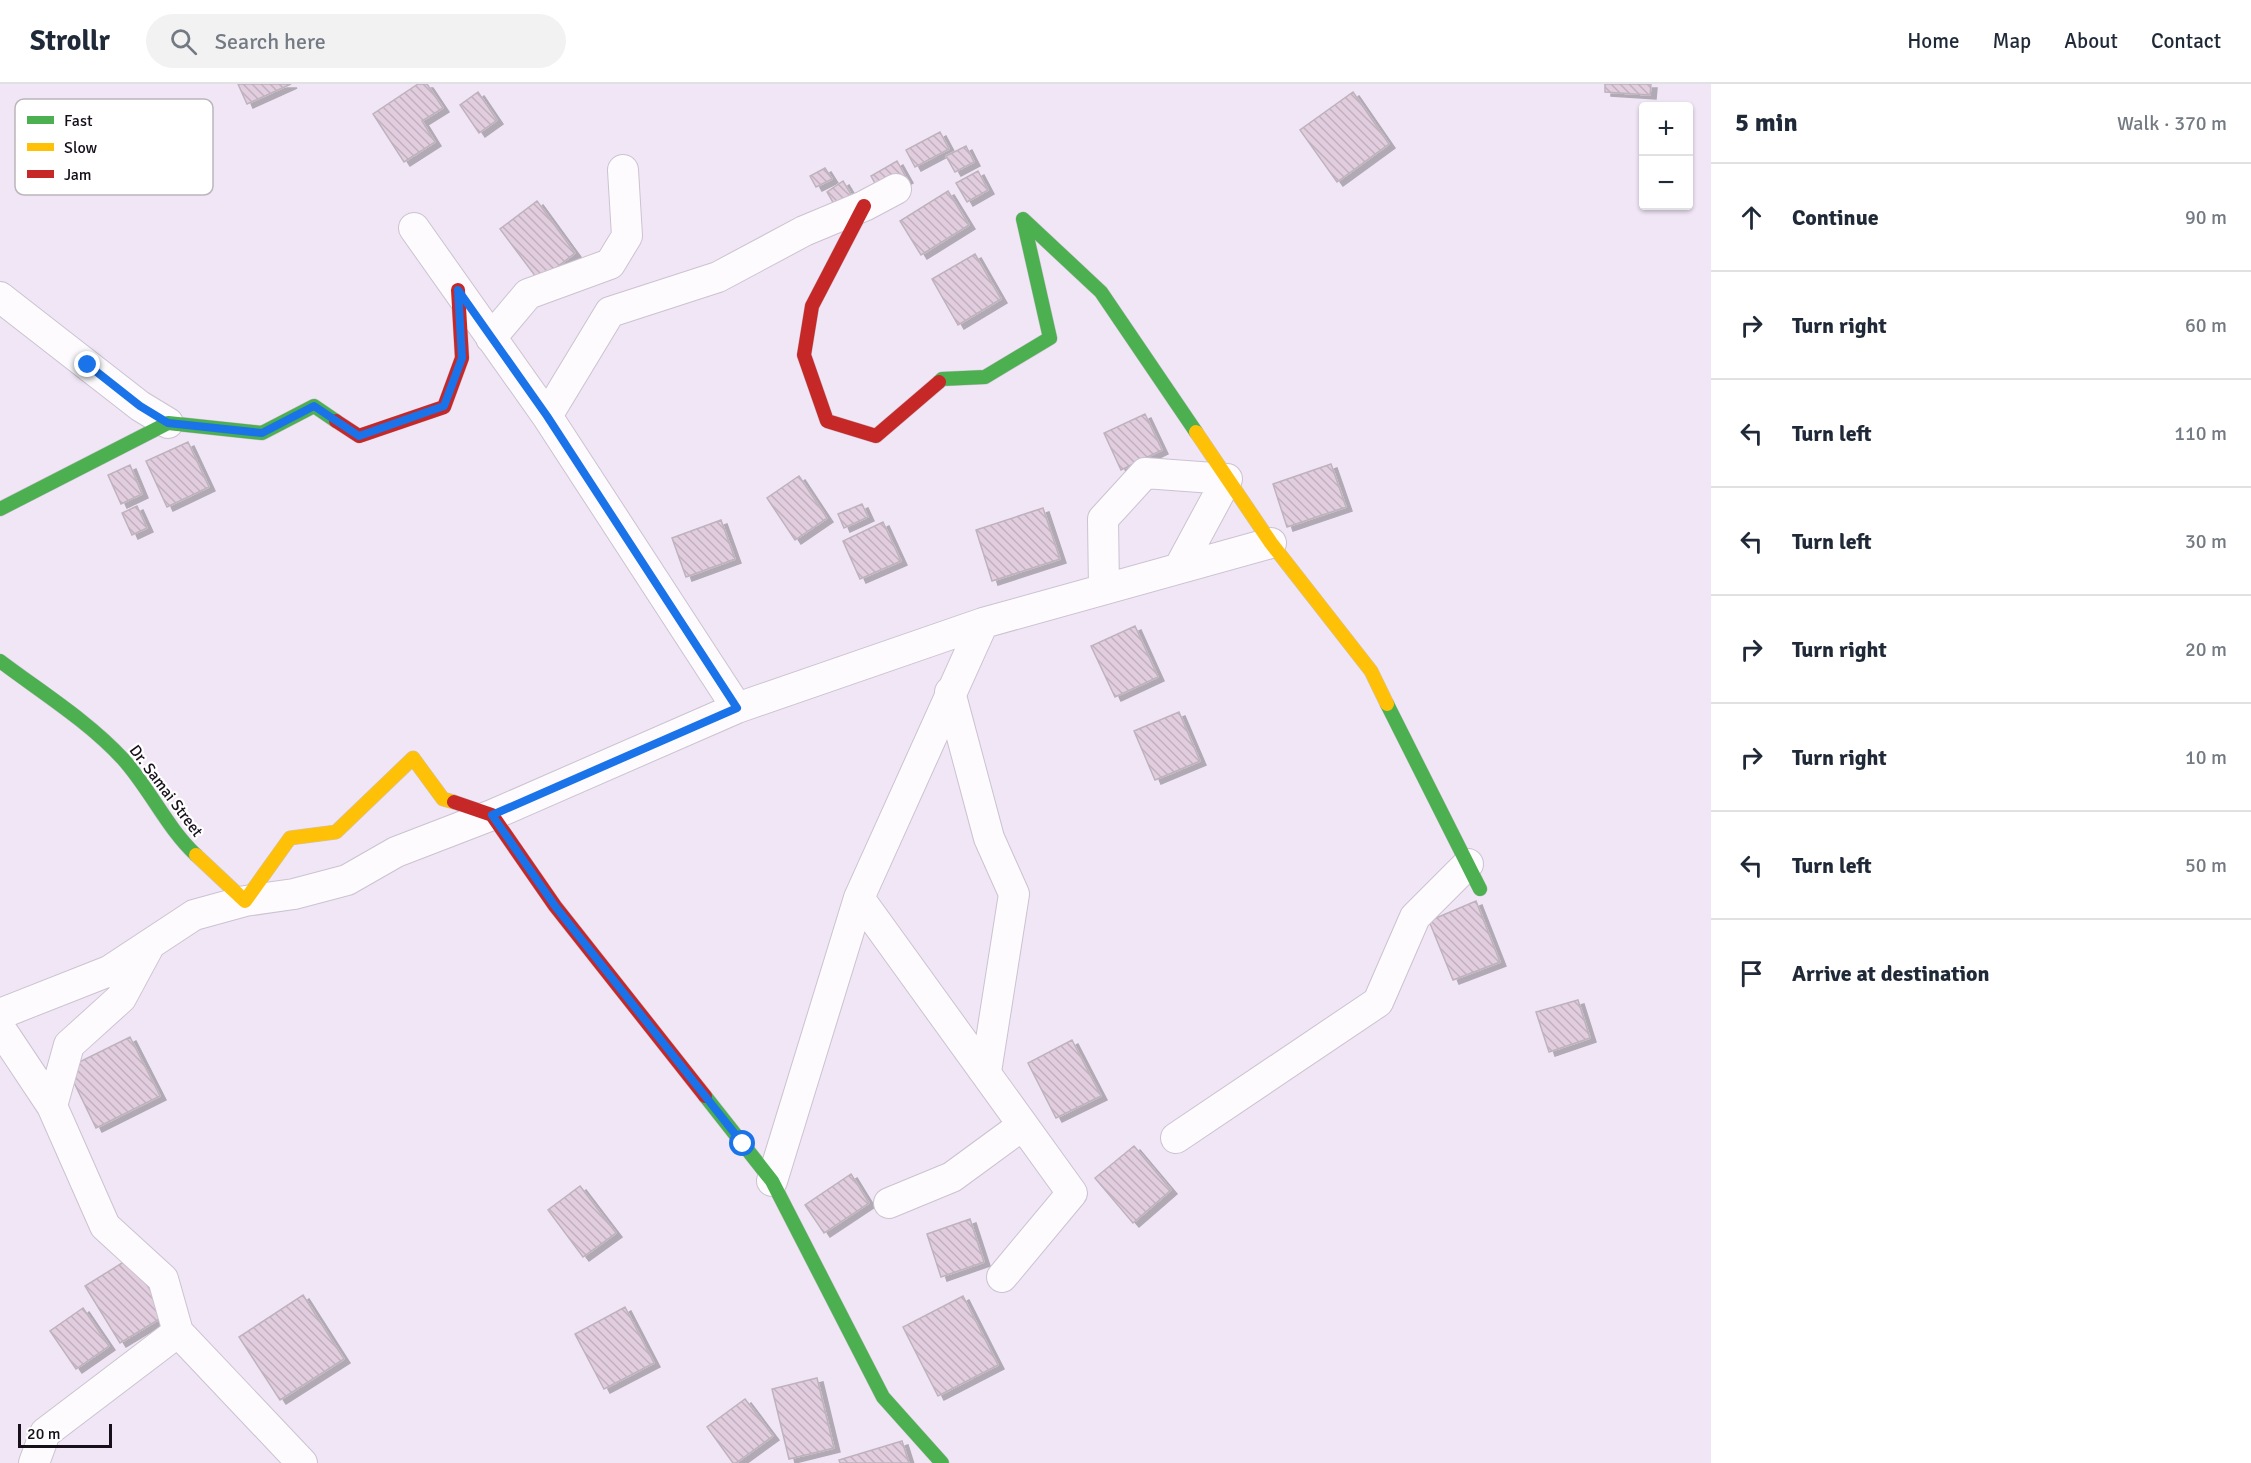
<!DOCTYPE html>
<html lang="en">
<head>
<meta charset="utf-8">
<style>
  :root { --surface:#fff; --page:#f2f2f3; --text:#1f2937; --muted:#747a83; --line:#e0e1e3 }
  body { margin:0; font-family:Signika,sans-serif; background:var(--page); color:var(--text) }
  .controls { position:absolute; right:18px; top:18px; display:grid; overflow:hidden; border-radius:6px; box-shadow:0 2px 4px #0004 }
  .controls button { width:54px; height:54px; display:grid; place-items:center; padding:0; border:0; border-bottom:2px solid var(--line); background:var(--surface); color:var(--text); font:30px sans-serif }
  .scale { position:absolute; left:18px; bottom:15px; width:94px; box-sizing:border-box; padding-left:6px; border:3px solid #17101b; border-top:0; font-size:16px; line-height:21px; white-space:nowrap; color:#17101b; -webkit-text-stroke:4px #fff; paint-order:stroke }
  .stop { position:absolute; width:18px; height:18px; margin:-14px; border:4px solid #1a73e8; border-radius:50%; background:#fff }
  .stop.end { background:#1a73e8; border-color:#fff; box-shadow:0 2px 6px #0008 }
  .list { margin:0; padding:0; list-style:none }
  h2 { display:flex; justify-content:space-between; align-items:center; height:78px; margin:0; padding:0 24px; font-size:26px }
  h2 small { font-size:20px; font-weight:400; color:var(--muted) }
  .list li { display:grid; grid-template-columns:39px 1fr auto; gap:18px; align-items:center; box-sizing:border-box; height:108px; padding:0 24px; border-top:2px solid var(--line) }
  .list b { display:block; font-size:22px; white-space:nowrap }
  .list em { font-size:20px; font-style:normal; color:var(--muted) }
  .icon { flex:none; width:33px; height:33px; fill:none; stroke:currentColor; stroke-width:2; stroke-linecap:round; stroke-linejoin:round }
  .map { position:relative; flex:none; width:1711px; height:1379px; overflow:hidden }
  header { display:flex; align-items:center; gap:36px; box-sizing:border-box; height:84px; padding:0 30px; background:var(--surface); border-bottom:2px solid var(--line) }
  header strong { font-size:28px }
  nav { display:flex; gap:33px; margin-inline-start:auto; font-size:21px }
  .search { width:420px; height:54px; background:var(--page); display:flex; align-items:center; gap:15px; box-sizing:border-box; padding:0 21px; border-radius:33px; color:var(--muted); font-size:22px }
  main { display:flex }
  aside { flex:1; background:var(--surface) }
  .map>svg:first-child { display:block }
</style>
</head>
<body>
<header>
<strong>Strollr</strong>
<div class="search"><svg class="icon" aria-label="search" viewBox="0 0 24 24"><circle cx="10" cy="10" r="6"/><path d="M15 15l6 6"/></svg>Search here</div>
<nav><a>Home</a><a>Map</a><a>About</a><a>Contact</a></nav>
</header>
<main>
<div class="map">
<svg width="1711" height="1379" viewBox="0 0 1711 1379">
  <defs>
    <pattern id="building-back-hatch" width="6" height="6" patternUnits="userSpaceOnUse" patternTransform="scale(1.5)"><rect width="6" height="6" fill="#e2cdde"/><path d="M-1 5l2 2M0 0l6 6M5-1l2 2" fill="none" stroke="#c1afbe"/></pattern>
    <filter id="shadow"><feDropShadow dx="6" dy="4" stdDeviation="0" flood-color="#0004"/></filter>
  </defs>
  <rect width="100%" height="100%" fill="#f1e6f6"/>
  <path fill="url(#building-back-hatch)" stroke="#beb3bd" stroke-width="1.5" filter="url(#shadow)" d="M238,0H291L247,20Z
    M418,0H427L443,24L422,37L435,58L404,78L373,30Z
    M1605,0H1651L1650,11L1605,8Z
    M478,8L497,36L479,49L460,21Z
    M1353,8L1389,60L1337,98L1300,46Z
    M940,48L949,65L915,83L906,66Z
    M966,62L974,78L955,88L946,72Z
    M897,77L907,95L881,110L871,92Z
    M825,84L832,95L816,103L810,92Z
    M978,87L988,106L967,118L956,99Z
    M843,97L855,117L838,127L827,108Z
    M948,107L969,141L921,171L900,137Z
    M537,117L575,169L539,197L500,145Z
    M975,170L1001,215L958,241L932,195Z
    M1145,330L1162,366L1121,386L1104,349Z
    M188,358L209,403L167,423L146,377Z
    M1331,380L1346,423L1287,443L1273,400Z
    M130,381L142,410L121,420L108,391Z
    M799,392L827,434L795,456L767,414Z
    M862,420L868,433L844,444L838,430Z
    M137,422L147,444L132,451L122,429Z
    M1043,424L1060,475L992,497L976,446Z
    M721,436L735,475L686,493L672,454Z
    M883,438L901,477L860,495L843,457Z
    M1135,542L1158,593L1115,613L1091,562Z
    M1179,628L1200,677L1155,696L1134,647Z
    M1476,817L1500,878L1453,896L1429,837Z
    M1578,916L1590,954L1549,968L1536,928Z
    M130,953L160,1012L96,1044L67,984Z
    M1072,956L1101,1012L1056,1034L1028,979Z
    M1134,1062L1171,1106L1133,1139L1095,1094Z
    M851,1090L869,1119L824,1149L805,1121Z
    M580,1102L616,1149L583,1173L548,1126Z
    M970,1135L984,1178L941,1193L927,1150Z
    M130,1174L166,1231L120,1259L85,1202Z
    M303,1211L344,1275L280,1316L239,1253Z
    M963,1212L998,1281L938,1312L903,1243Z
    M625,1223L654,1279L604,1305L575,1250Z
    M83,1224L109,1262L76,1285L50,1247Z
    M817,1294L834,1364L789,1375L772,1305Z
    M745,1315L773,1352L736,1379H733L707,1343Z
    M902,1357L909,1379H840L839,1376Z"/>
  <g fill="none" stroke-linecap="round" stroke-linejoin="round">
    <g stroke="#cbc3d0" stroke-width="32">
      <path id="street" d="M414,144L547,332L737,624
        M0,213L140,322L168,339
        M491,254L528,210L610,180L627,152L623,86
        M547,332L610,228L718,193L804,147L864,122L896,105
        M1104,505L1103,435L1145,389L1227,395L1179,484
        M950,608L989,754L1014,810L986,988
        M859,814L1072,1109L1002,1193
        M148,864L121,914L69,961L52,1022L105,1142L163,1195L178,1248
        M0,930L109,887L194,831L245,817L294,810L347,796L396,768L492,731L737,624L983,539L1271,459
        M0,944L52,1022
        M1176,1054L1378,918L1415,833L1468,780
        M772,1097L859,814L983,539
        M889,1119L952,1093L1023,1041
        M34,1379L45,1349L178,1248L302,1379"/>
    </g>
    <g stroke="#cbc3d0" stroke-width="15">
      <path id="fast" d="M939,298L942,295L985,293L1050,254L1023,135L1101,208L1196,348
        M0,425L168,339L262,349L314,322L336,337
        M0,577C41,608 88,637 123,675C150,705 167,744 196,771
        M1387,620L1480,805
        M705,1012L772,1097L883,1313L942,1379"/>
    </g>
    <g stroke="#cbc3d0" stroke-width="15">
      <path id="slow" d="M1196,348L1271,459L1371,587L1387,620
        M196,771L245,817L290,754L336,748L413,674L443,715L454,718"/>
    </g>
    <g stroke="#cbc3d0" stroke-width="15">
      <path id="jam" d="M864,122L812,222L804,271L827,337L876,352L939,298
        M336,337L359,352L444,323L462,274L458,206
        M454,718L492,731L555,822L705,1012"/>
    </g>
    <use href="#street" stroke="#fdfbfe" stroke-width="30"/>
    <use href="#fast" stroke="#4caf50" stroke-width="14"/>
    <use href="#slow" stroke="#ffc107" stroke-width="14"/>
    <use href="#jam" stroke="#c62828" stroke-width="14"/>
  </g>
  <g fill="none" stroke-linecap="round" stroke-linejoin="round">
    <path stroke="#1a73e8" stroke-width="8" d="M88,281L140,322L168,339L262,349L314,322L359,352L444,322L462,274L458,206L547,332L737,624L492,731L555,822L743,1060"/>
  </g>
  <g text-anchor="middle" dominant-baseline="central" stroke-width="4.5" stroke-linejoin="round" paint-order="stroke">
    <g font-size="16" fill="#17101b" stroke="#fff">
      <text transform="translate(166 707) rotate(53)">Dr. Samai Street</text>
    </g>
  </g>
  <rect x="15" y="15" width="198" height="96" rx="9" fill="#fff" stroke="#b9b7bb" stroke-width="1.5"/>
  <rect x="27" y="32" width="27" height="8" fill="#4caf50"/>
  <rect x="27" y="59" width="27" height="8" fill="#ffc107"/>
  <rect x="27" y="86" width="27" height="8" fill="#c62828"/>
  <g font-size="16" fill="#17101b">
    <text x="64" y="42">Fast</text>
    <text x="64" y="69">Slow</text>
    <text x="64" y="96">Jam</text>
  </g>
</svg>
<div class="controls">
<button>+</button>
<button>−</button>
</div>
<div class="scale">20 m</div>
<div class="stop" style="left:743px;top:1060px"></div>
<div class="stop end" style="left:88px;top:281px"></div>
</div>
<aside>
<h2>5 min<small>Walk · 370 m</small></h2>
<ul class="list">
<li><svg class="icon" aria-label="ahead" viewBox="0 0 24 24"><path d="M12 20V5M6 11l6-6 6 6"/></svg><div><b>Continue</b></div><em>90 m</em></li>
<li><svg class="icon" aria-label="right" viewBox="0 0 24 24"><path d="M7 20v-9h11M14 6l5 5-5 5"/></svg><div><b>Turn right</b></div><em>60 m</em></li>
<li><svg class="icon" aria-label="left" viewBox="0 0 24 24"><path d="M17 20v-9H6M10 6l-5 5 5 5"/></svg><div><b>Turn left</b></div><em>110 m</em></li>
<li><svg class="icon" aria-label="left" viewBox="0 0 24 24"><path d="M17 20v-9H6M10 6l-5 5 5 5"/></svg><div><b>Turn left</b></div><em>30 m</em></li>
<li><svg class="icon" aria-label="right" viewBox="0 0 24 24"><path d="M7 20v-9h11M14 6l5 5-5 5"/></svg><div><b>Turn right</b></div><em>20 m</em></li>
<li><svg class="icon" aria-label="right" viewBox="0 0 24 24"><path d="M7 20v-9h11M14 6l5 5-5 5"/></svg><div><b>Turn right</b></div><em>10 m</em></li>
<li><svg class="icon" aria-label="left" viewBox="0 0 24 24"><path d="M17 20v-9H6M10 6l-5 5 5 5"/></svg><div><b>Turn left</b></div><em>50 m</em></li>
<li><svg class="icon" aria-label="arrive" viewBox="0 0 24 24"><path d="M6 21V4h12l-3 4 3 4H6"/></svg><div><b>Arrive at destination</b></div></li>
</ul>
</aside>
</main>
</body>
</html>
